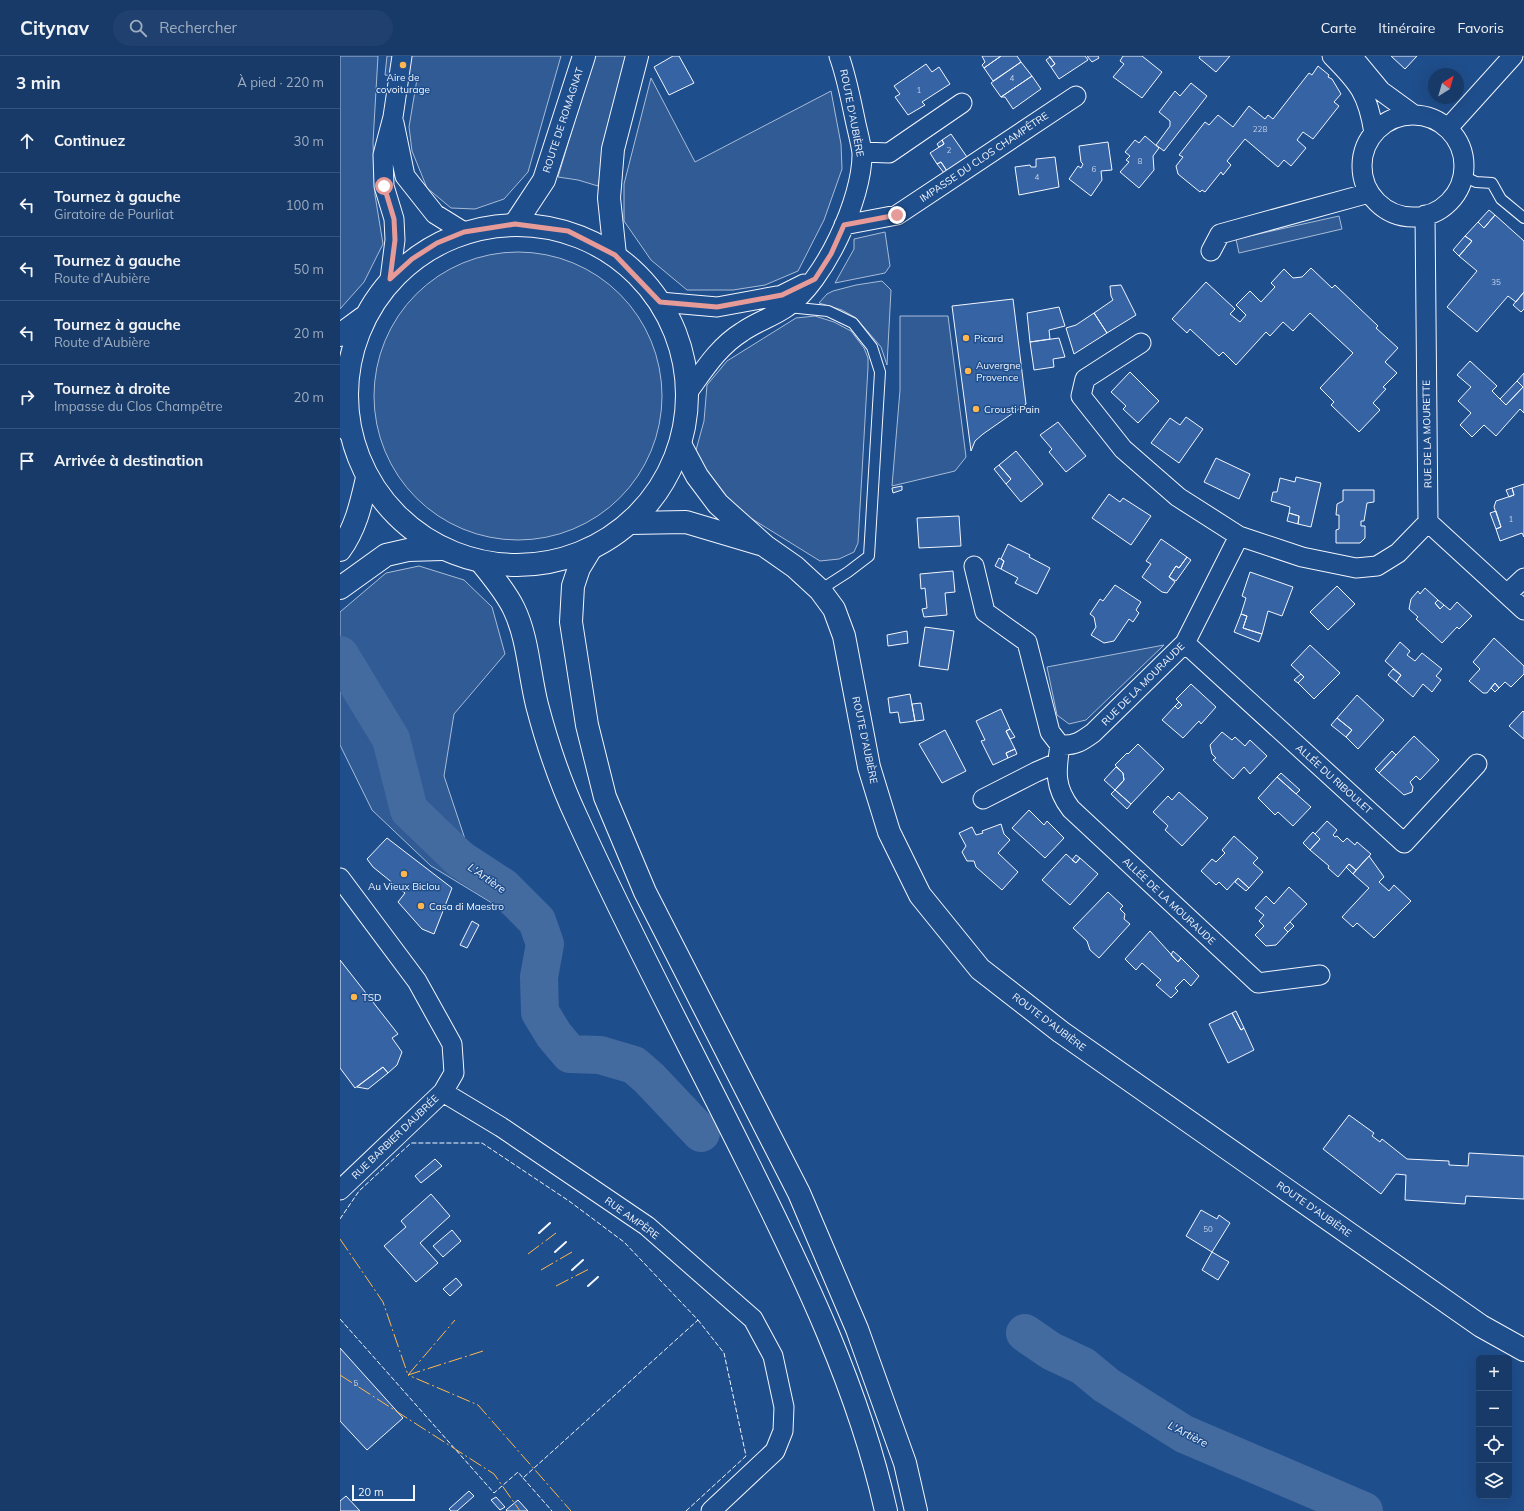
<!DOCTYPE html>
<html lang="fr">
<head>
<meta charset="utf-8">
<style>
  :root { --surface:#173a69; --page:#20416f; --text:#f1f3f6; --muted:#9eadc0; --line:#36547d }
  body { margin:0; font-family:Mulish,sans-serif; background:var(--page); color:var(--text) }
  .controls { position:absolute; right:12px; bottom:12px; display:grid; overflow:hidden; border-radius:6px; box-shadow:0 4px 16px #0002 }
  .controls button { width:36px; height:36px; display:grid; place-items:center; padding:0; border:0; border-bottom:1px solid var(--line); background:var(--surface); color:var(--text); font:20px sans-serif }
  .compass { position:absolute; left:1088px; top:12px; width:36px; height:36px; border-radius:50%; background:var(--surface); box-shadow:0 4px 16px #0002; rotate:37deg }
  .scale { position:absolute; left:12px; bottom:10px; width:63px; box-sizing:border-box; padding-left:4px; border:2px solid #f2f6ff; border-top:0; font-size:11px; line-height:14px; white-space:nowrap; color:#f2f6ff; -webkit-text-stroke:3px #1f4e8c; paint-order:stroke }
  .stop { position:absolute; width:12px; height:12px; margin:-9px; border:3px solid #e69b98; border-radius:50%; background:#fff }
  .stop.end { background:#e69b98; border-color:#fff; box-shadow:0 1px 4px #0008 }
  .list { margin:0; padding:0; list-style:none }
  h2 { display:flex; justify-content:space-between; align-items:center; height:52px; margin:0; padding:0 16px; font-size:17px }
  h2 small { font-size:13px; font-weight:400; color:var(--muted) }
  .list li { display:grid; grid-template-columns:26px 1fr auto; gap:12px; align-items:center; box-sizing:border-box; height:64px; padding:0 16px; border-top:1px solid var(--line) }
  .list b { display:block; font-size:15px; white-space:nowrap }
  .list p { margin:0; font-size:13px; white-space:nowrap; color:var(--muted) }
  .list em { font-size:13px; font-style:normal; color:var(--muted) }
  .icon { flex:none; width:22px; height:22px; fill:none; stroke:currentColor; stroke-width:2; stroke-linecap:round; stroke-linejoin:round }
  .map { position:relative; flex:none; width:1184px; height:1455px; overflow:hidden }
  header { display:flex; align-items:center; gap:24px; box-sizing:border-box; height:56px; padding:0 20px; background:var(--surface); border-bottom:1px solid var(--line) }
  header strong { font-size:19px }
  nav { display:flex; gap:22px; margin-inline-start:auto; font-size:14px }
  .search { width:280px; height:36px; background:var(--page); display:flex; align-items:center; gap:10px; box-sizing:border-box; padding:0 14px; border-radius:22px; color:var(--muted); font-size:15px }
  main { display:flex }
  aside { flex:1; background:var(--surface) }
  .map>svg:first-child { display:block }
</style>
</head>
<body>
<header>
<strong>Citynav</strong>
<div class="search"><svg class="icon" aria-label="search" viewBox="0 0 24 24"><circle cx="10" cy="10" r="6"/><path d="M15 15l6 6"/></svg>Rechercher</div>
<nav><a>Carte</a><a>Itinéraire</a><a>Favoris</a></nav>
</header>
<main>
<aside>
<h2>3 min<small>À pied · 220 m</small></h2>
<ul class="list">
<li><svg class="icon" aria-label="ahead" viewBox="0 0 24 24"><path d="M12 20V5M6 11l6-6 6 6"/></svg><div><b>Continuez</b></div><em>30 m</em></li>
<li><svg class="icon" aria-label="left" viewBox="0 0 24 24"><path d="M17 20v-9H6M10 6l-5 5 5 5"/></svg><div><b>Tournez à gauche</b><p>Giratoire de Pourliat</p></div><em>100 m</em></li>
<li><svg class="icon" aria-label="left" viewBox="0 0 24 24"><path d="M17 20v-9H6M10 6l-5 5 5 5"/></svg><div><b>Tournez à gauche</b><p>Route d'Aubière</p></div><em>50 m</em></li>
<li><svg class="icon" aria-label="left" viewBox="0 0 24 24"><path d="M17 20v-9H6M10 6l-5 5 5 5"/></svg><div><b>Tournez à gauche</b><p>Route d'Aubière</p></div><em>20 m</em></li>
<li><svg class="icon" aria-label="right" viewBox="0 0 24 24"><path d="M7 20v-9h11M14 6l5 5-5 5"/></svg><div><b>Tournez à droite</b><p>Impasse du Clos Champêtre</p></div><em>20 m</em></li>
<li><svg class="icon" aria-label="arrive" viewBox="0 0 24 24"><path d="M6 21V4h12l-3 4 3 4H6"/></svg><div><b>Arrivée à destination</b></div></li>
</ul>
</aside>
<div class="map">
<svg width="1184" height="1455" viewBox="0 0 1184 1455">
  <rect width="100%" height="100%" fill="#1f4e8c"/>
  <path fill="#305b95" stroke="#a8bbd7" d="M0,0H38L33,86L35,139L43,188L24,226L0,253Z
    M47,0H221L188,116L164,143L135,153L111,152L87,132L72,95L69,71L77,23L45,19Z
    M254,0H288L266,89L258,130L238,124L218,121Z
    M311,22L355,106L491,35L501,88L502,113L484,164L458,215L425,229L393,234H347L311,204L284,165V128Z
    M999,160L1002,173L899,197L896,183Z
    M545,176L550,210L545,217L495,227L514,193V183Z
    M34 340a144 144 0 1 1 288 0a144 144 0 1 1-288 0Z
    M542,225L551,234L547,309L541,291L516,262L502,254L479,247L487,238L493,235L516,229Z
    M475,260L494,266L511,275L524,292L528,302V311L518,487L514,496L499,503L480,505L388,448L361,414L356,394L364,365L367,329L387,305L456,262Z
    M560,260H608L626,401L615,415L552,430L560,334Z
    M79,510L124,524L152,551L165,598L114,658L104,720L129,795L152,847L91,810L32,754L0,689V556L46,517Z
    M824,589L746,664L729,668L717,659L707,611Z"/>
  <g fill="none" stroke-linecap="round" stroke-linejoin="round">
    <path stroke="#446ba0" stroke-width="38" d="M0,599L51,683L69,754L120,803L163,831L197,865L205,888L199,921L200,956L214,979L230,998L260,999L294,1009L309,1022L361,1077
      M685,1277L711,1295L743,1310L766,1329L844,1378L1024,1455"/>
  </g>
  <path fill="#3563a3" stroke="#f2f6ff" d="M333,0H339L354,27L329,39L314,11Z
    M661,0L644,12L642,9L645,6L642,0Z
    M661,0H677L681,6L653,25L644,12Z
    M709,0H745L748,4L719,23L711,11L715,8Z
    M747,0H758L759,2L752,6Z
    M783,0H802L822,16L802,42L773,21L784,8L780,5Z
    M860,0H890L876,16L859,2Z
    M1051,0H1077L1065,13Z
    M710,1L715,8L711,11L706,4Z
    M681,6L692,20L661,41L651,27Z
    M586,8L592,16L599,11L610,28L582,46L585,49L568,59L555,41L560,38L554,30Z
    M978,10L989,19L988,21L992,23L1001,38L994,46L999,50L973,83L963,76L957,84L966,92L951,110L944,104L938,111L905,83L887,105L891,109L883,119L881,116L865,136L862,134L860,136L838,118L836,110L843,101L839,99L865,66L869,69L878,59L893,71L909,50L925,63L928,59L933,63L969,17L972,19Z
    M692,20L701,33L673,53L665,41H661Z
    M851,27L867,40L824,95L816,89L830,70V65L819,56L835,35L840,40Z
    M611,78L627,101L607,115L601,106L597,108L590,97L604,88L602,84Z
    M805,80L819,92L813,100L814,114L799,132L780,116L789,106L786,104L790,100L785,96L795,84L799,87Z
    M602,84L604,88L599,91L597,88Z
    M768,86L772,114L761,115L762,124L751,140L729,123L738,110L741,112L743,108L741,106L739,90Z
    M715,101L719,131L679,139L675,111L690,109L691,111H696V103Z
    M601,106L607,115L604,117L597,108Z
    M1149,154L1155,159L1144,172L1138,166Z
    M1155,159L1184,185V236L1176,246L1168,240L1137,276L1107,251L1137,215L1119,200L1132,185L1125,180L1138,166L1144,172Z
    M1125,180L1132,185L1119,200L1113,194Z
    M971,212L992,232L995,229L1038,270L1036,272L1058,292L1045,306L1057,317L1043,331L1046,333L1033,347L1040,354L1019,376L991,349L994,346L980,332L1013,297L970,257L953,275L943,266L930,280L926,276L896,309L883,296L879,300L850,273L847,277L832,263L866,226L895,253L890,258L900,266L906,259L896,249L910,235L921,246L935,231L931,227L944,213L953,222L962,221Z
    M781,229L796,259L767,277L754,257L773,244L771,240L770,230Z
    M1184,236V253L1181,256L1173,249Z
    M673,243L686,348L643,378L635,385L631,395L612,250Z
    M719,251L725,270L709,274L710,283L690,286L687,257Z
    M754,257L767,277L734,298L726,272L736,269Z
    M719,282L725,301L713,303L714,311L694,314L690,286Z
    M1130,305L1157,330L1152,335L1166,349L1183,331L1177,325L1184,317V357L1180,353L1156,380L1144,369L1132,381L1120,369L1131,357L1118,345L1131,331L1117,319Z
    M790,316L819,345L798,367L783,353L786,350L771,336Z
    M1177,325L1183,331L1166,349L1160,343Z
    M846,361L863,373L839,407L811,387L830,362L840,369Z
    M718,366L746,400L726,416L709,396L712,393L700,379Z
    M676,395L703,428L681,446L666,428L671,423L659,409Z
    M876,402L910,418L899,443L864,426Z
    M659,409L671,423L666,428L654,413Z
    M956,421L981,427L971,471L958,468L959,460L949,457L950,451L931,445L933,436H937L940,422L955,426Z
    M1184,428V481L1182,477L1160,485L1156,473L1161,471L1154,451L1156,445L1174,439L1172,432Z
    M562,430V434L553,437L552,432Z
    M1172,432L1174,439L1169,441L1166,434Z
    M1003,434H1034V446L1027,447L1024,465H1021V470H1025V482L1020,487H996V474L999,473V459H996L997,448L1003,445Z
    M769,438L780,446L783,442L811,460L791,489L752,462Z
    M1156,455L1161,471L1156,473L1150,457Z
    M949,457L959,460L958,468L947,465Z
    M619,460L621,490L579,492L577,462Z
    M821,483L847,501L839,512L836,510L829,521L835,526L827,537L822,536L802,521L811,508L806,505Z
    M668,488L690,499L689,501L710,512L697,538L675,527L678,522L661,513L664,505L661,503Z
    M847,501L851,504L836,525L829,521L836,510L839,512Z
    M659,502L664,505L661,513L655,510Z
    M613,515L615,536L605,537L607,559L584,561L582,553L587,552L585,532L581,533L580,518Z
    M910,516L953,531L942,560L928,555L922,578L903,572L907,560L901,558L906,542L902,540Z
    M775,529L801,546L796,554L799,557L793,566L789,563L774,585L764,587L751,579L756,571L754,561L750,558L760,543L763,545Z
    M997,530L1015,548L988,574L970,556Z
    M1085,532L1098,544L1095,547L1100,553L1104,549L1110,554L1117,546L1132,560L1119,573L1117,571L1102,587L1076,563L1078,561L1069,553L1071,543L1078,535L1080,538Z
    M1098,544L1104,549L1100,553L1095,547Z
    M901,558L907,560L903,572L922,578L919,586L894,576Z
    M585,571L614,575L608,614L579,610Z
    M567,575L568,587L548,590L547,579Z
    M1154,582L1184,610V618L1171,631L1165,626L1159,632L1155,627L1147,637H1143L1129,625L1140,613L1133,606Z
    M1060,586L1070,595L1067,599L1075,605L1082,597L1102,613L1096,620L1101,624L1092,636L1083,628L1073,641L1056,626L1061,619L1045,605Z
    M970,589L1000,617L974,643L958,627L964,621L951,609Z
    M1053,613L1061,619L1056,626L1048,619Z
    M961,618L964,621L958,627L954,624Z
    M1155,627L1159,632L1155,636L1151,632Z
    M851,628L876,651L861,668L859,665L843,682L822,664L835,650L838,653L842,649L836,643Z
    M570,638L575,665L560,667L558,656L550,657L548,642Z
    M1017,639L1044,664L1018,693L1006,681L1012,674L997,662Z
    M839,646L842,649L838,653L835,650Z
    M581,647L584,664L575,665L572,648Z
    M661,653L670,673L666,675L675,693L666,697L668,702L653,709L641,685L645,684L636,665Z
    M1183,655L1184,656V683L1169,670Z
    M997,662L1012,674L1006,681L991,669Z
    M670,673L675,681L670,683L666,675Z
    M605,674L626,715L602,727L579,688Z
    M882,676L892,684L895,681L905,690L910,684L927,700L910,718L904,711L893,723L873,704L876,702L872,698L870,689Z
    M1074,680L1099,704L1080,724L1076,720L1070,726L1073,731L1072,736L1064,739L1039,717Z
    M798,688L824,713L791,748L775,734L784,724L783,717L775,709L787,697L788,698Z
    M675,693L677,698L668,702L666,697Z
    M1052,695L1056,699L1039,717L1035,713Z
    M776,711L783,717L784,724L775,734L764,724Z
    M941,717L960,734L956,738L937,721Z
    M937,721L971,751L953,770L938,756L935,759L918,742Z
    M775,734L791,748L787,753L771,738Z
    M839,736L868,762L842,790L825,774L828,770L813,756L828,740L832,744Z
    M689,754L704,769L707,765L724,782L705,802L672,772Z
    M987,765L997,774L993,779L995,781L997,780L1003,786L1007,782L1015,789L1017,786L1031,798L1016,814L1009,808L998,821L988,812L989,810L970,794L980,783L975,778Z
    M661,768L664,778L670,784L658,797L678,816L662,834L636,811L634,805H627L622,796L626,790L619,777L632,771L636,779L643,777L642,775Z
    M973,776L980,783L970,794L963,787Z
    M894,780L918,802L913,807L923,816L909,832L898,822L887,834L879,826L876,829L861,815L872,803L876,806L885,797L882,794Z
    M47,782L112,832L94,878L82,873L58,846L65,837L33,811L27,803Z
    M726,798L736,807L740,802L758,818L730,849L702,824Z
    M736,799L740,802L736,807L732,804Z
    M1029,800L1044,821L1039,826L1049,835L1054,829L1071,845L1034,882L1017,867L1013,871L1002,861L1029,832L1013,818Z
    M1009,808L1016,814L1013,818L1006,811Z
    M898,822L909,832L906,835L895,826Z
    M949,831L967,848L944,872L948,876L936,889L926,890L915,879L924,870L919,865L924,859L915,852L926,840L934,848Z
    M768,836L783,850L780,853L785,858L784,863L790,868L759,902L750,894L747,885L733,872Z
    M132,865L139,869L127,892L120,889Z
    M950,866L954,870L948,876L944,872Z
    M810,875L838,906L841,902L859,920L851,930L844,923L835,932L838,935L831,942L816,929L821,924L802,907L796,914L785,903Z
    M833,895L841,902L838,906L831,899Z
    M0,904L58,978L52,982L62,996L57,1009L48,1017L43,1011L15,1032L0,1012Z
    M896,955L904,972L901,974L892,957Z
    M892,957L901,974L904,972L914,994L888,1007L869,968Z
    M43,1011L48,1017L28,1033L17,1031Z
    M1009,1059L1034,1077L1032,1080L1040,1086L1042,1083L1067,1103L1109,1105V1109L1128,1110L1129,1097L1184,1100V1143L1126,1140L1125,1148L1065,1144L1066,1119L1056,1118L1041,1138L983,1093Z
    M95,1103L102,1110L81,1127L75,1120Z
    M91,1138L110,1160L80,1187L98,1207L76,1226L44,1190L66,1171L61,1165Z
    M861,1154L877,1163L879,1159L890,1167L872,1196L846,1180Z
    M112,1174L121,1185L103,1201L93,1190Z
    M872,1196L889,1206L878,1224L862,1214Z
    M116,1222L122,1229L110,1240L103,1233Z
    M0,1292L63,1362L27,1394L0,1365Z
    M129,1435L134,1440L117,1455H111L109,1453Z
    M6,1440L20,1455H0V1445Z
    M156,1441L165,1451L160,1454L151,1444Z
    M178,1444L188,1455H167L166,1454Z"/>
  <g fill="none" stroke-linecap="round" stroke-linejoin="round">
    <g stroke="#f2f6ff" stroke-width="12">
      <path id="service" d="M1123,120L1136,126L1152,127L1161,143L1184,162
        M448,251L488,255L513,267L532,291L540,316L529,500L508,516L480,534"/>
    </g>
    <g stroke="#f2f6ff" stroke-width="21">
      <path id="minor" d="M992,0C1019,27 1028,38 1034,77
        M1012,0L1041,35L1074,59
        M1022 110a51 51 0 1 1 102 0a51 51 0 1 1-102 0Z
        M54,67L65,120L95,158L124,176
        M1108,72L1173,0
        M522,96L549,97L622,47
        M1085,159L1088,466L1184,554
        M504,169L557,159L736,40
        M871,195L880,178L1029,137
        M50,223L55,184L54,163L44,130L43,99L53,61L62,0
        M320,246L377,251L442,239L464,228
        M801,287L745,323L741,340L783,393L838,441L899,480L962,501L1016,512L1037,510L1058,497L1088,466
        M348,336C364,314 378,291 402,276C416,266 433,261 447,251C484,226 523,142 522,97C521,88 518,77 516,68C511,45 507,22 499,0
        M634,510L645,556L687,586L710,676L720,689C716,715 714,731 731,753L918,927L980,919
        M1167,538L1184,522
        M845,587L1064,787L1137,708
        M720,689C735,690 742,685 753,677L845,587L899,480
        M643,743L696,716L717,707
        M0,822L77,925L112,988L114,1017L103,1036L0,1134
        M103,1036L161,1071L307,1170L413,1263L433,1300L444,1351L443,1375L435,1395L371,1455"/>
    </g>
    <g stroke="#f2f6ff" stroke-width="24">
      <path id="secondary" d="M175,168L204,124L244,0
        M275,199L269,142L273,93L297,0
        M341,390L357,420L378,448L425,490L455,511L480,534L494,553L504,580L529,711L549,776L580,839L640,913L721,976L1141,1270L1184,1294
        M290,467L346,466L420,488
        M0,494C16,472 21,448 27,422
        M0,532L46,499L68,494L102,493"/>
    </g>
    <g stroke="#f2f6ff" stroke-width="24">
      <path id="primary" d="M7 339a170 170 0 1 1 340 0a170 170 0 1 1-340 0Z"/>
    </g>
    <g stroke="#f2f6ff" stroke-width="24">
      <path id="trunk" d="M0,279L23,262
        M0,366L9,375
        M250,494L239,512L233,530L231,566L247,669L265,741L305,836L459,1137L517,1273L565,1407L576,1455
        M141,506C153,521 166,536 174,553C188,582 189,617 197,649C207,687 220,726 237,762C290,879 351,992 408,1107C464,1219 519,1333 546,1455"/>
    </g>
    <use href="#service" stroke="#1f4e8c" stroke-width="10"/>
    <use href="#minor" stroke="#1f4e8c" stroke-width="19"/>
    <use href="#secondary" stroke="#1f4e8c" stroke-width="22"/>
    <use href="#primary" stroke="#1f4e8c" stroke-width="22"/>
    <use href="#trunk" stroke="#1f4e8c" stroke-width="22"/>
    <path stroke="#f2f6ff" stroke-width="1" stroke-dasharray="5 2" stroke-linecap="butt" d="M0,1163L19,1135L71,1087H142L229,1145L284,1186L358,1264L183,1422L178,1416L154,1437L0,1263
      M183,1422L212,1455
      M346,1455L406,1400L384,1297L358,1264"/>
    <path stroke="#f2f6ff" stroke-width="2" d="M199,1177L210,1167
      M215,1196L226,1186
      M232,1214L243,1204
      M248,1230L258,1221"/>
    <path stroke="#ffb74d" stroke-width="1" stroke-dasharray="14 3 2 3" stroke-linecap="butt" d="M0,1183L43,1246L68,1319L115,1264
      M188,1198L216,1177
      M201,1214L232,1196
      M216,1230L249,1213
      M143,1295L68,1319L138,1349L231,1455
      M0,1319L154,1418L180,1455"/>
  </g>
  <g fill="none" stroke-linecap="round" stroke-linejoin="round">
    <path stroke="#e69b98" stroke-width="5" d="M44,130L54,163L55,184L50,223L72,203L97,187L124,176L175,168L228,175L275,199L320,246L377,251L442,239L475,223L491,198L504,169L557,159"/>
  </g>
  <g fill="#ffb74d" stroke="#1f4e8c" stroke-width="1.5">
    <circle cx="63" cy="9" r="4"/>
    <circle cx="626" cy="282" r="4"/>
    <circle cx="628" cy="315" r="4"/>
    <circle cx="636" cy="353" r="4"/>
    <circle cx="64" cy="818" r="4"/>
    <circle cx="81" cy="850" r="4"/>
    <circle cx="14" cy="941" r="4"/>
  </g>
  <g text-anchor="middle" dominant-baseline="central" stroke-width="3" stroke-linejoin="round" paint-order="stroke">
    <g font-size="8" fill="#c3d1e8">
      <text x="672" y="22">4</text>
      <text x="579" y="34">1</text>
      <text x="920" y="73">228</text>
      <text x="609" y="94">2</text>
      <text x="800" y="105">8</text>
      <text x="754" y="113">6</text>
      <text x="697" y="121">4</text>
      <text x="1156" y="226">35</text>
      <text x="1171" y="463">1</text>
      <text x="868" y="1173">50</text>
      <text x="16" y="1327">5</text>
    </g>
    <g font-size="10" fill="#f2f6ff" stroke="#1f4e8c" text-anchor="start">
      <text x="63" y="21" text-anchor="middle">Aire de<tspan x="63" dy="12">covoiturage</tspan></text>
      <text x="634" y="282">Picard</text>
      <text x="636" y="309">Auvergne<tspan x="636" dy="12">Provence</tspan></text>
      <text x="644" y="353">Crousti Pain</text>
      <text x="64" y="830" text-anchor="middle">Au Vieux Biclou</text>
      <text x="89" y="850">Casa di Maestro</text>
      <text x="22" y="941">TSD</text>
    </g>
    <g font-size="10" fill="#f2f6ff" stroke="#1f4e8c">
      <text transform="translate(512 57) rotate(79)">ROUTE D'AUBIÈRE</text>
      <text transform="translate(223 64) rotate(-72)">ROUTE DE ROMAGNAT</text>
      <text transform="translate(644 101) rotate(-34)">IMPASSE DU CLOS CHAMPÊTRE</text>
      <text transform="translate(1087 378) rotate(-91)">RUE DE LA MOURETTE</text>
      <text transform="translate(803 628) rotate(-45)">RUE DE LA MOURAUDE</text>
      <text transform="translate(525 684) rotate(78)">ROUTE D'AUBIÈRE</text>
      <text transform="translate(994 723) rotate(42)">ALLÉE DU RIBOULET</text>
      <text transform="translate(829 845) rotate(43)">ALLÉE DE LA MOURAUDE</text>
      <text transform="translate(709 966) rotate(37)">ROUTE D'AUBIÈRE</text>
      <text transform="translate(55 1081) rotate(-44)">RUE BARBIER DAUBRÉE</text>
      <text transform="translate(974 1153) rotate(35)">ROUTE D'AUBIÈRE</text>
      <text transform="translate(292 1162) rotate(36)">RUE AMPÈRE</text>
    </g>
    <g font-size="11" font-style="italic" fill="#f2f6ff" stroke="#1f4e8c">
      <text transform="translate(147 822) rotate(35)">L'Artière</text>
      <text transform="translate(848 1378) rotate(27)">L'Artière</text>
    </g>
  </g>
</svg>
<div class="controls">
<button>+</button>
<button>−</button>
<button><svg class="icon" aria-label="locate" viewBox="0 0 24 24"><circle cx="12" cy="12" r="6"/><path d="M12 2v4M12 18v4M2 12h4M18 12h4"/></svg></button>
<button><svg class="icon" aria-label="layers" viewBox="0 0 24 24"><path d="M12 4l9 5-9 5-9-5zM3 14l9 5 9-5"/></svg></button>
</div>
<svg class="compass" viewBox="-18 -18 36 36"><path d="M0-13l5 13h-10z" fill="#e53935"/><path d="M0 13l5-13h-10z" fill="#9eadc0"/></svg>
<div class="scale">20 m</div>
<div class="stop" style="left:44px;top:130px"></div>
<div class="stop end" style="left:557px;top:159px"></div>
</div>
</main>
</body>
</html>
